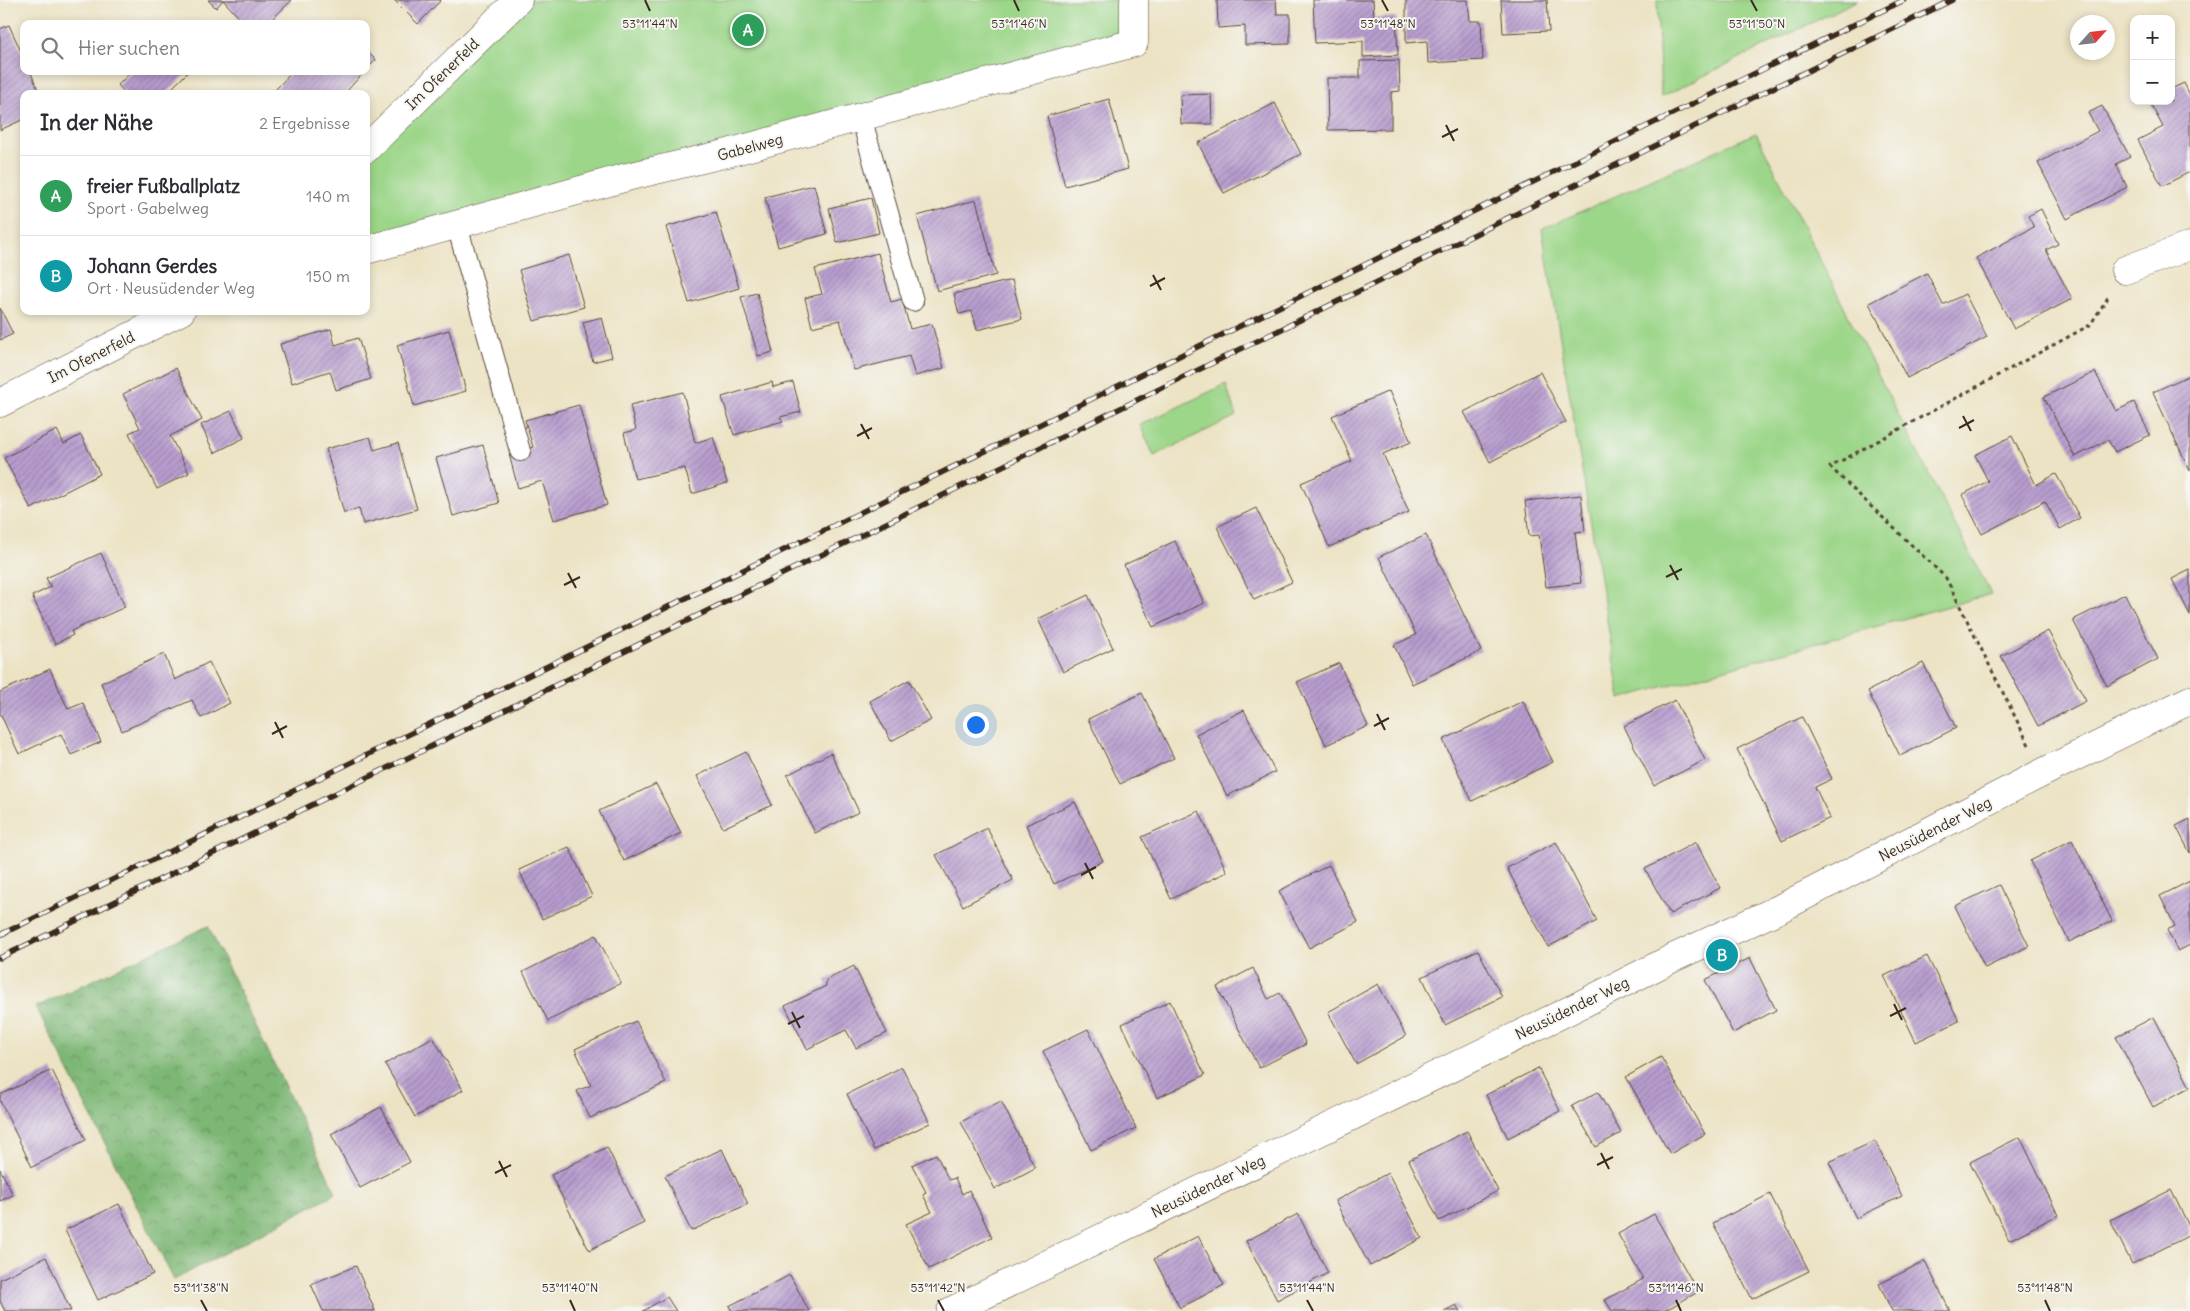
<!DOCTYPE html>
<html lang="de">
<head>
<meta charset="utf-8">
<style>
  :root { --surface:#fff; --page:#f2f2f3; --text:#2b2b33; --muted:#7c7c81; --line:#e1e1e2; --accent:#b5179e }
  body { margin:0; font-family:Delius,sans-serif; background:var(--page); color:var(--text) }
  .controls { position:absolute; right:15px; top:15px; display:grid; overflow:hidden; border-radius:10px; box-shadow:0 2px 8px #0003 }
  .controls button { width:45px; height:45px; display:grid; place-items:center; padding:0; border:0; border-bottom:1px solid var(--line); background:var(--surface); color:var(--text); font:25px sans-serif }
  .compass { position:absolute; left:2070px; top:15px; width:45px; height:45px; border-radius:50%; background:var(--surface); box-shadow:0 2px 8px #0003; rotate:63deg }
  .you { position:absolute; left:975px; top:724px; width:18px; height:18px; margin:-12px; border:4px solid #fff; border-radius:50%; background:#1a73e8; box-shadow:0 0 0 8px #1a73e833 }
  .badge { display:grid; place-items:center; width:32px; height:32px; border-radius:50%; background:var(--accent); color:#fff; font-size:16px; font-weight:700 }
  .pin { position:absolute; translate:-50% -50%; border:2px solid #fff; box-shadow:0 1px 5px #0006 }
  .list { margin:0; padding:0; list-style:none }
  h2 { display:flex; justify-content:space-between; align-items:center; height:65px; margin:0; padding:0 20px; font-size:21px }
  h2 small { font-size:16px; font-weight:400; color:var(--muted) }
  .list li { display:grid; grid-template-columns:32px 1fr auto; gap:15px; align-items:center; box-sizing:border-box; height:80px; padding:0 20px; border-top:1px solid var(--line) }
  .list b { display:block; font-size:19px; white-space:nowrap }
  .list p { margin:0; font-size:16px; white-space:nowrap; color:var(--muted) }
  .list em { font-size:16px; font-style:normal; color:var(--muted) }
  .icon { flex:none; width:28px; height:28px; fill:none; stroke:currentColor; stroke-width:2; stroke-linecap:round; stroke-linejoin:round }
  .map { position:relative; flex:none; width:2190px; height:1311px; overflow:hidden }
  .search { position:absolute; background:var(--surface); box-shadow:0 2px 8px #0003; left:20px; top:20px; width:350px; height:55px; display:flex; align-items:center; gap:12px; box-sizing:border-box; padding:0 18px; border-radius:10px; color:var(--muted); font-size:19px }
  .panel { position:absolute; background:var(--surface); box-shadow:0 2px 8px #0003; left:20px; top:90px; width:350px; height:225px; border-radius:10px }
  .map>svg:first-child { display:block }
</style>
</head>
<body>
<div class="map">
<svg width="2190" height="1311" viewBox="0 0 2190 1311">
  <defs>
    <pattern id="forest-crowns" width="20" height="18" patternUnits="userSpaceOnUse" patternTransform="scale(1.25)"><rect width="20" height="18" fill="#7db775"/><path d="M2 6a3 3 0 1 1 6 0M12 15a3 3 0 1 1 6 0" fill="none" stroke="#68955f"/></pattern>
    <pattern id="building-hatch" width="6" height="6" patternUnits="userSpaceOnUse" patternTransform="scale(1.25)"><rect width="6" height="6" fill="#b89dcf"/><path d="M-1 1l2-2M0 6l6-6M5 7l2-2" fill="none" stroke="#9780a7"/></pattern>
  </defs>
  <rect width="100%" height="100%" fill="#f6f6f2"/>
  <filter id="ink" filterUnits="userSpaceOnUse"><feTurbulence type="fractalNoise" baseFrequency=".02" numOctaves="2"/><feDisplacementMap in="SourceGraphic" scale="10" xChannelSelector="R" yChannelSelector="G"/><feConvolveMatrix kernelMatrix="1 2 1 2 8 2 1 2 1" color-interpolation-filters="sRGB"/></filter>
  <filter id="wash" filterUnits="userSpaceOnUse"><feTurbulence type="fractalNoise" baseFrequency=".0096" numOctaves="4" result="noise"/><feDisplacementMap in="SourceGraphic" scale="20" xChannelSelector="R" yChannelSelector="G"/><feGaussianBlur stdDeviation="1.12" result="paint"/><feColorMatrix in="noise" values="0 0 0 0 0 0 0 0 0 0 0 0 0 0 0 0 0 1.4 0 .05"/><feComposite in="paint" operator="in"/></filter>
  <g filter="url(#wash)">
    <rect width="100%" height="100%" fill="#ece3c4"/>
    <path fill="url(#forest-crowns)" stroke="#5c704a" d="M208,926L336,1193L174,1280L36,1007Z"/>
    <path fill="#9cd689" stroke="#6c8054" d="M518,0H1134V43L366,251V150Z
      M1657,0H1858L1661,97Z
      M1756,133L1904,426L1991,594L1620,699L1542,229Z
      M1226,384L1236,416L1154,456L1140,425Z"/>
    <g id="blocks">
      <path fill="url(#building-hatch)" d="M208,0H292L267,24H245L223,0L216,8Z
        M394,0H441L418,24Z
        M1217,0H1276L1277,14H1290V44L1245,45V26L1218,28Z
        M1313,0H1373L1374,18L1396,17L1398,55L1363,57V41L1315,43Z
        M1406,0H1468L1470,21H1481L1483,60L1428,63L1427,41L1406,43Z
        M1501,0H1547L1549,31L1503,33Z
        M9,25L24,58V71H30L40,94H24V119L0,130V29Z
        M366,51L376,60L366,70Z
        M1399,60L1400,91L1391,92V129L1328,130L1327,78H1360V61Z
        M132,71H187L188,72L166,94H126L118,85Z
        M293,71H365L344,94H281L276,89Z
        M2184,83L2190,95V172L2162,186L2138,140L2163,127L2149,101H2171V89Z
        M1211,94L1212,124H1181L1180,95Z
        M1109,99L1128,169L1065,186L1047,116Z
        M1275,103L1301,154L1224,193L1198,143Z
        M2102,106L2130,157L2116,164L2127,187L2067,219L2038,163L2098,131L2088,113Z
        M814,185L827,234L778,247L765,197Z
        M871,198L879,233L837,243L829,208Z
        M976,200L996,275L937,291L917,216Z
        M2041,209L2058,244L2046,250L2072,299L2014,329L1976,258L2034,227L2028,216Z
        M716,212L739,288L689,303L666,227Z
        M878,253L891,302L902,299L910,329L932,324L944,368L915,376L909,356L854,370L840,320L812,327L805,298L822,294L815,269Z
        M569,255L584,307L534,321L519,270Z
        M1927,273L1943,305L1965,294L1987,337L1907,378L1869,303Z
        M1012,280L1022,319L977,330L972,311L959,314L954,294Z
        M757,293L773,352L758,356L741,297Z
        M0,308L13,334L0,340Z
        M602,317L612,357L593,362L583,322Z
        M331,329L335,345L358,338L371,379L336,390L330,371L292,383L280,344Z
        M449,330L466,391L414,406L397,345Z
        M176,368L202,420L170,436L189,473L157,489L129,433L140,428L123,394Z
        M1540,372L1566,422L1490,462L1464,412Z
        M2095,372L2116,411L2134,402L2150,435L2115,452L2108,440L2075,457L2044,397Z
        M2190,375V471L2153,392Z
        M772,382L773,387L793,382L801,412L780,417L783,421L734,435L722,397Z
        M1389,391L1411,442L1383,454L1409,512L1329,547L1301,483L1352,461L1332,416Z
        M683,392L695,443L713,437L727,483L692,494L685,468L635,479L624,433L636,430L630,405Z
        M579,405L607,505L554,520L542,481L518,488L509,454L533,447L525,420Z
        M231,411L244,438L214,453L201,425Z
        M57,430L64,444L81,435L100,474L31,509L4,458Z
        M2012,436L2036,485L2056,474L2080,518L2060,529L2045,501L1982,534L1962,495L1988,481L1975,455Z
        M370,437L374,450L398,443L417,509L363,524L359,508L344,513L326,449Z
        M483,445L499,503L453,516L436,458Z
        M1581,495L1585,531L1575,532L1581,583L1546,587L1539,535L1529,536L1525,501Z
        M1256,508L1292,582L1254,600L1217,527Z
        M1426,535L1481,651L1412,684L1394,645L1416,635L1379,557Z
        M1175,541L1204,603L1153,627L1124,565Z
        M101,553L125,607L71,631L73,635L55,644L32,596L51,587L46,578Z
        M2190,570V615L2172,579Z
        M2125,594L2158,659L2107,686L2073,620Z
        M1088,595L1113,648L1063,672L1038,619Z
        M2048,631L2086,701L2038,726L2001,656Z
        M164,654L175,680L209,662L230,703L201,718L192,700L122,731L101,683Z
        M1339,663L1368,726L1326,745L1297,682Z
        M1923,663L1956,728L1900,756L1868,691Z
        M50,669L68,709L83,703L101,742L71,755L61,734L19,754L0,713V692Z
        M909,680L931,720L891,741L870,701Z
        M1142,693L1174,758L1120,784L1088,719Z
        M1675,700L1705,760L1654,786L1624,726Z
        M1523,701L1553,762L1472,801L1443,740Z
        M1244,710L1275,772L1227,796L1196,734Z
        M1802,717L1832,779L1815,787L1830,818L1782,841L1737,749Z
        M746,752L772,805L723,828L697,776Z
        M831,753L859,812L815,833L787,775Z
        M656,784L681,833L624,861L599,811Z
        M1075,802L1103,861L1054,884L1026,825Z
        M1199,811L1227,872L1171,899L1142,837Z
        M2190,819V853L2176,826Z
        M987,828L1013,880L963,906L936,855Z
        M2072,840L2112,921L2069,942L2030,861Z
        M1556,842L1597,921L1548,947L1507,868Z
        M1696,842L1720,888L1670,914L1645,869Z
        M569,847L592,896L542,919L519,870Z
        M1329,865L1358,922L1309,948L1279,891Z
        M2190,881V945L2178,951L2167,930L2175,926L2160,896Z
        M1999,885L2029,946L1985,968L1955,906Z
        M596,935L621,983L548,1021L523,972Z
        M1478,950L1502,997L1445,1025L1422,977Z
        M1927,956L1959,1021L1916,1042L1884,976Z
        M1750,958L1776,1010L1733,1033L1705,980Z
        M854,966L887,1033L856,1048L846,1030L807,1049L785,1006L826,986V980Z
        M1253,968L1268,999L1280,993L1306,1044L1259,1068L1217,987Z
        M1378,984L1406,1036L1356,1064L1328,1012Z
        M1170,1001L1205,1075L1157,1098L1122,1024Z
        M2154,1017L2190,1087L2153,1107L2116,1037Z
        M636,1021L666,1083L590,1118L577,1091L591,1085L575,1049Z
        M1088,1029L1136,1128L1091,1150L1043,1051Z
        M433,1037L463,1090L415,1117L385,1064Z
        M1661,1057L1705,1134L1670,1154L1626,1077Z
        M902,1067L930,1123L874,1150L847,1094Z
        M1538,1068L1560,1111L1508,1138L1486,1095Z
        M52,1070L86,1140L32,1167L0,1101V1095Z
        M1598,1092L1621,1133L1596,1147L1572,1106Z
        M1001,1101L1035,1168L995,1189L961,1122Z
        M381,1107L410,1162L360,1188L331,1134Z
        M1467,1131L1498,1191L1439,1221L1409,1160Z
        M2020,1137L2058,1215L2009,1240L1970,1162Z
        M1875,1141L1902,1196L1856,1218L1829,1162Z
        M607,1147L644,1223L589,1250L551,1175Z
        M722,1149L748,1204L691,1231L665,1176Z
        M936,1154L949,1180L955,1178L962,1194L969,1190L992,1237L929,1269L906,1224L932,1212L923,1195L926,1192L912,1165Z
        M0,1169L13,1195L0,1201Z
        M1388,1173L1422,1238L1370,1266L1335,1201Z
        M2171,1190L2190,1228V1235L2132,1264L2110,1220Z
        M1770,1194L1809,1271L1752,1299L1713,1223Z
        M119,1204L153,1274L98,1300L65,1230Z
        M1298,1214L1328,1273L1277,1300L1246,1241Z
        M1654,1214L1698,1292L1664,1311H1612L1605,1300L1643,1279L1618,1234Z
        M1198,1236L1224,1285L1180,1308L1154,1259Z
        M46,1257L71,1311H5L0,1301V1279Z
        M1925,1261L1950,1311H1892L1879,1284Z
        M356,1266L375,1311H323L311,1284Z
        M790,1275L809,1311H732L729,1306Z
        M667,1297L676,1311H643Z
        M1456,1305L1460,1311H1444Z"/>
    </g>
  </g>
  <g filter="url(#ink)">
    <use href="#blocks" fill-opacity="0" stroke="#564637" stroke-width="1"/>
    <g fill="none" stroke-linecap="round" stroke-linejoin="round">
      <g stroke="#564637" stroke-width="22">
        <path id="lane" d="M861,117L913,301
          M457,225L520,451"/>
      </g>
      <g stroke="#564637" stroke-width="29">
        <path id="street" d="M366,149L518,0
          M366,250L627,177L724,154L1134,43V0
          M2125,270L2190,246
          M0,403L181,311
          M951,1311L1568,1011L1673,958L1779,909L2042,773L2190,700"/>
      </g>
      <path stroke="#564637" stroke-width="3" stroke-dasharray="4 4" stroke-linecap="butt" d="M2029,745L1946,578L1830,467L2090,325L2109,296"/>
      <use href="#lane" stroke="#fff" stroke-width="20"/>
      <use href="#street" stroke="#fff" stroke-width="28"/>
      <g stroke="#3b2a1e" stroke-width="5.5">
        <path id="rail" d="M0,935L1904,0
          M0,958L1952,0"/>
      </g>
      <use href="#rail" stroke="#f6f6f2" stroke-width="4" stroke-dasharray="11" stroke-linecap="butt"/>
    </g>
  </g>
  <path fill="none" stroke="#3b2a1e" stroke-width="2" d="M645,0L650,11M1014,0L1019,11M1382,0L1388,11M1751,0L1757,11M1446,125L1454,141M1442,137L1458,129M1153,275L1161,290M1150,286L1165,278M1963,416L1971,431M861,424L869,439M1959,428L1974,420M857,436L872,428M1670,565L1678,580M568,573L576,588M1666,577L1682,569M564,585L580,577M1377,714L1385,730M275,722L283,738M1374,726L1389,718M272,734L287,726M1085,863L1093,879M1081,875L1096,867M1894,1004L1902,1020M792,1012L800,1028M1890,1016L1906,1008M788,1024L804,1016M1601,1153L1609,1169M499,1161L507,1177M1597,1165L1613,1157M495,1173L511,1165M201,1300L207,1311M570,1300L575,1311M938,1300L944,1311M1307,1300L1313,1311M1676,1300L1681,1311M2045,1300L2050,1311"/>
  <g text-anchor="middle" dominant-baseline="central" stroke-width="4" stroke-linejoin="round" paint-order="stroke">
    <g font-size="15" fill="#3b2a1e" stroke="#f6f6f2">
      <text transform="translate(442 74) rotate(-44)">Im Ofenerfeld</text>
      <text transform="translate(750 147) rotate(-15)">Gabelweg</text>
      <text transform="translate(91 357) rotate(-27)">Im Ofenerfeld</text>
      <text transform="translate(1935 829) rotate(-27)">Neusüdender Weg</text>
      <text transform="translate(1572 1008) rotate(-26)">Neusüdender Weg</text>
      <text transform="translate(1208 1186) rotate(-26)">Neusüdender Weg</text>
    </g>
  </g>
  <g font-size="12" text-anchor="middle" fill="#3b2a1e" stroke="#f6f6f2" stroke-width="4" stroke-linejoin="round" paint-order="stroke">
    <text x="650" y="28">53°11'44"N</text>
    <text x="1019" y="28">53°11'46"N</text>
    <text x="1388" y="28">53°11'48"N</text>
    <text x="1757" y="28">53°11'50"N</text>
    <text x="201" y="1292">53°11'38"N</text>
    <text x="570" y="1292">53°11'40"N</text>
    <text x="938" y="1292">53°11'42"N</text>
    <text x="1307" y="1292">53°11'44"N</text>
    <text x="1676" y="1292">53°11'46"N</text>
    <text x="2045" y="1292">53°11'48"N</text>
  </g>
</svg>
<div class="controls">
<button>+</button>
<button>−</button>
</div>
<svg class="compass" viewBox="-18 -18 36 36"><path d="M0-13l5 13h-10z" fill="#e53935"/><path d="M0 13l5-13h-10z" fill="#7c7c81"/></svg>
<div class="you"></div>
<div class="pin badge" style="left:748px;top:30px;background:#2e9e5b">A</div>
<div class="pin badge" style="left:1722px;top:955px;background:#0f9aa8">B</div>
<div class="search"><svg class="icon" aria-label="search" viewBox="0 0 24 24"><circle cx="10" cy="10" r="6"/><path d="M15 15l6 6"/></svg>Hier suchen</div>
<section class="panel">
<h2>In der Nähe<small>2 Ergebnisse</small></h2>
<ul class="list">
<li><span class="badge" style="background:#2e9e5b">A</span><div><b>freier Fußballplatz</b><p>Sport · Gabelweg</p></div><em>140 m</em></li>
<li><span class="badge" style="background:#0f9aa8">B</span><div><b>Johann Gerdes</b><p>Ort · Neusüdender Weg</p></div><em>150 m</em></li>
</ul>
</section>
</div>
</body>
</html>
